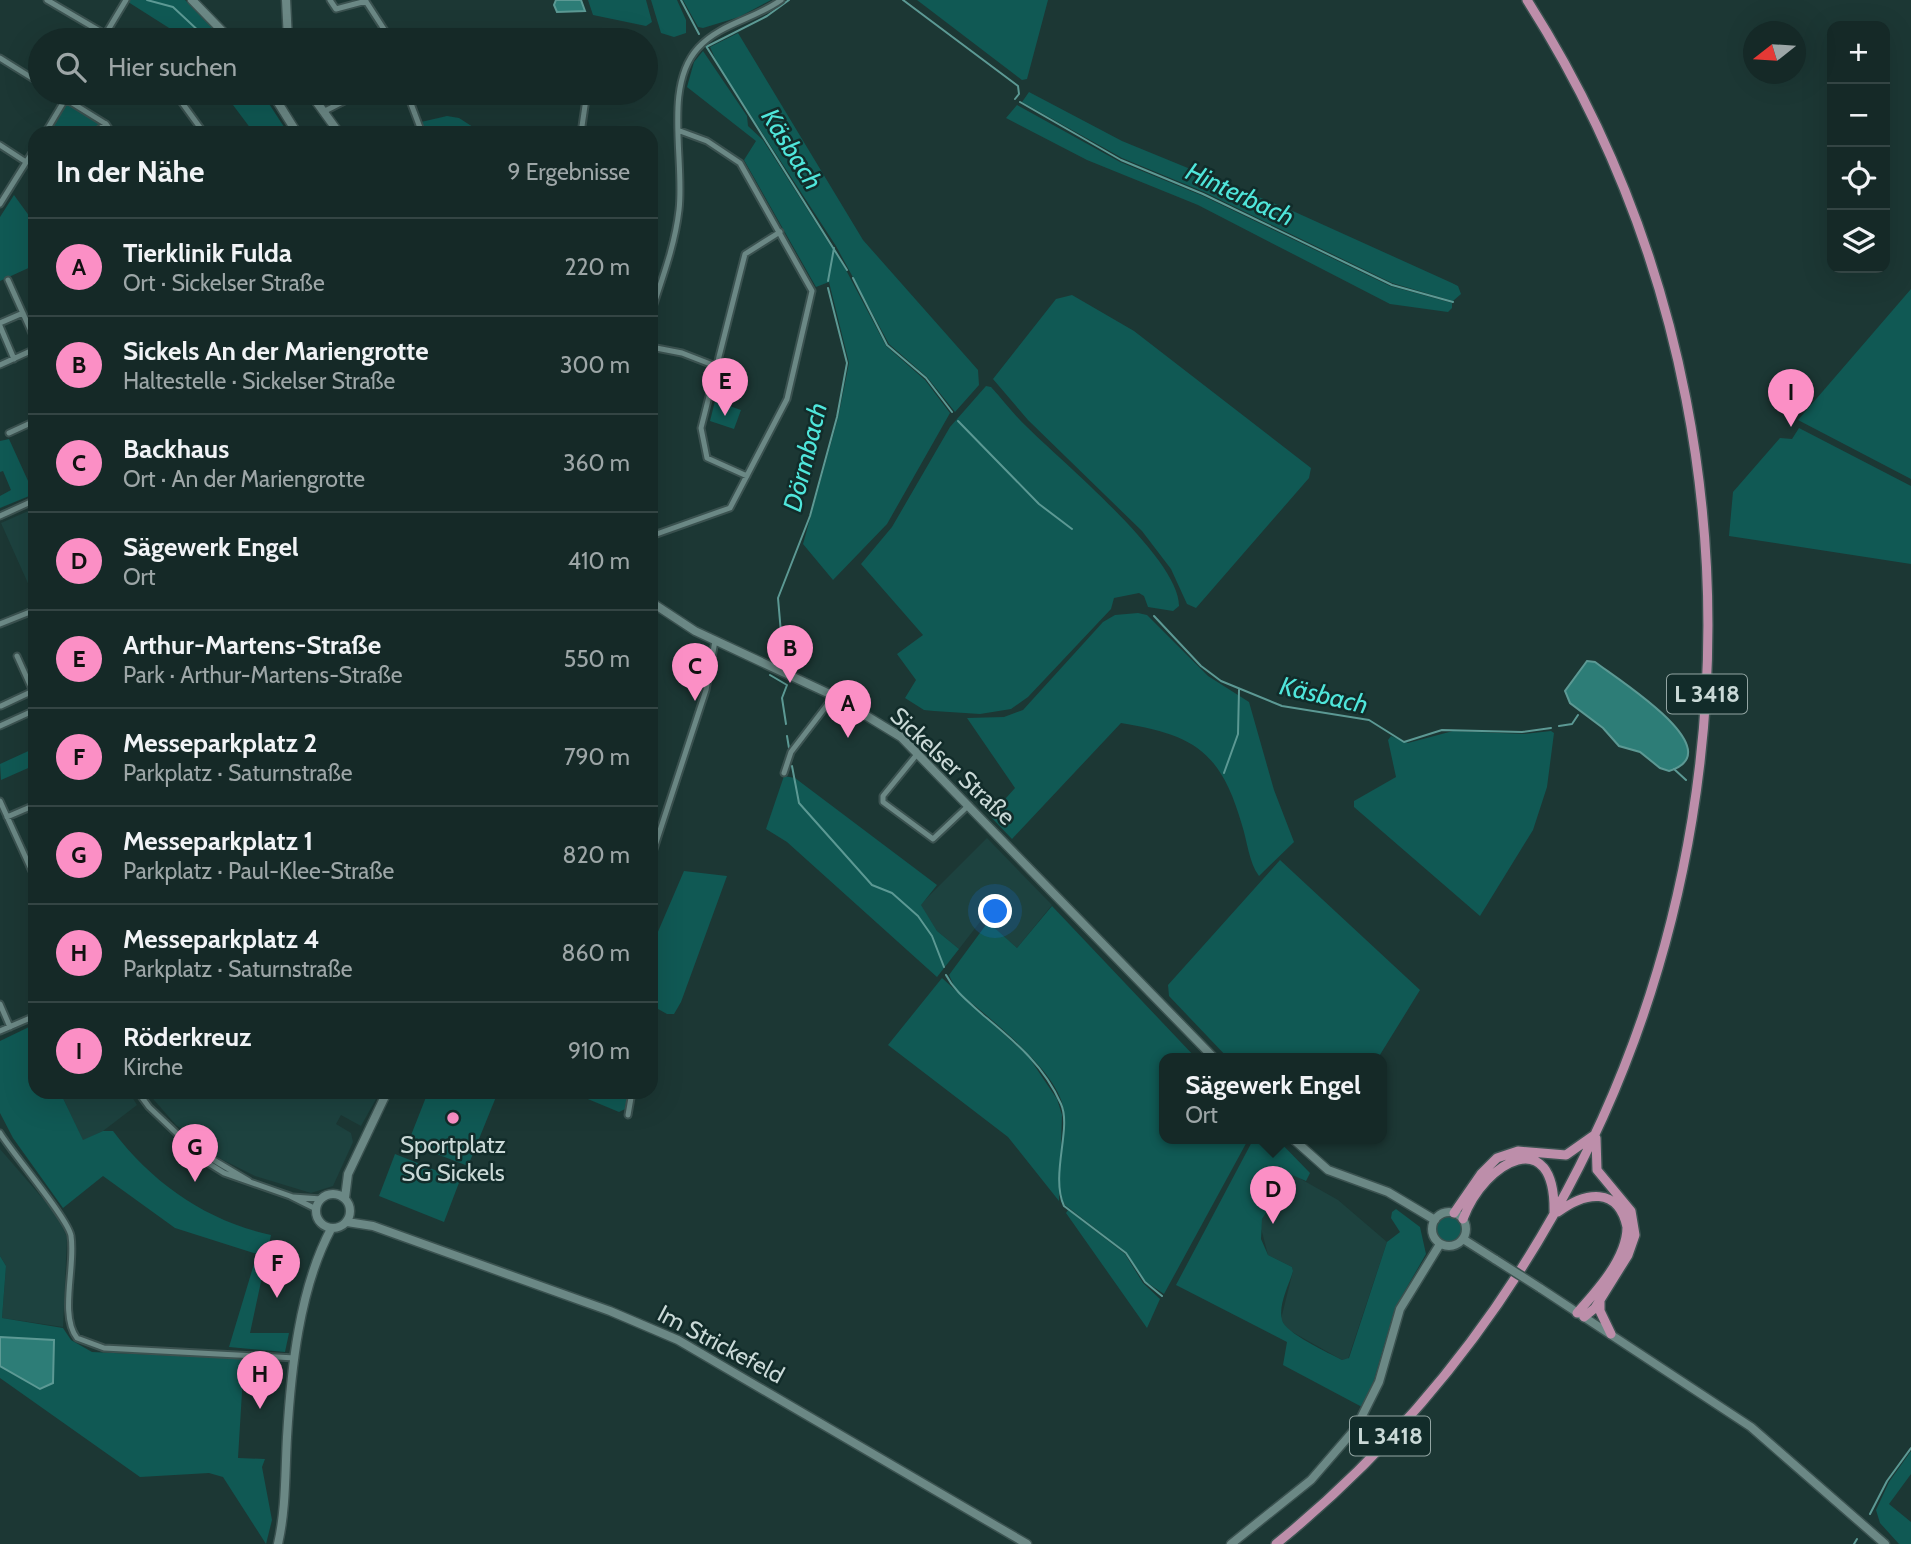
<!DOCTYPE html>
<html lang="de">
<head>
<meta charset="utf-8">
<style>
  :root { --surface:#152927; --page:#223533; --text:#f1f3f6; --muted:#9da6a7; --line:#344544; --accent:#fb8fc5 }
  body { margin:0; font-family:Cabin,sans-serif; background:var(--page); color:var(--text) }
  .controls { position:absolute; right:21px; top:21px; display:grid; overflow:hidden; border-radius:14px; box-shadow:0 7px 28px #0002 }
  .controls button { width:63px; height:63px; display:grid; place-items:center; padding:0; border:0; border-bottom:2px solid var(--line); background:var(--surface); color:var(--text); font:35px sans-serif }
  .compass { position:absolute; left:1743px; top:21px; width:63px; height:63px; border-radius:50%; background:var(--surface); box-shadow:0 7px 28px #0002; rotate:253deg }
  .you { position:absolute; left:996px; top:912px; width:24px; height:24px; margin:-18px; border:5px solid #fff; border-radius:50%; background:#1a73e8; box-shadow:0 0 0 10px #1a73e833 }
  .badge { display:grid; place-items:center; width:46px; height:46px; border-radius:50%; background:var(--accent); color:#111; font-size:23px; font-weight:700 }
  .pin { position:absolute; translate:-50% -58px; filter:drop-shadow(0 2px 4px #0008) }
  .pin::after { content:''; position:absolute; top:37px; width:24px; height:21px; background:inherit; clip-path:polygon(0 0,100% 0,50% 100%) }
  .popup { position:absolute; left:1159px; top:1053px; width:228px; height:91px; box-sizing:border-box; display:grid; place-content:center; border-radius:14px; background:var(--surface); filter:drop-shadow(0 2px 5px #0005); font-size:23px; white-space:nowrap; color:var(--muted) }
  .popup b { font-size:26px; color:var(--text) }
  .popup::after { content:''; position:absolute; left:50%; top:100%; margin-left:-14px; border:14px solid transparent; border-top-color:var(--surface) }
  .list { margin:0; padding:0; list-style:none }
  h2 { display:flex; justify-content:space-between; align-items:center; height:91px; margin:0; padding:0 28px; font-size:30px }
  h2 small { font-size:23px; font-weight:400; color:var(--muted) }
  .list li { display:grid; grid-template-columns:46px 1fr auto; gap:21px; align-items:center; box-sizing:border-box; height:98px; padding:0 28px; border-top:2px solid var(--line) }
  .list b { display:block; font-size:26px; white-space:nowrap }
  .list p { margin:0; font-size:23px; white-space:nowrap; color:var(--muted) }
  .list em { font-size:23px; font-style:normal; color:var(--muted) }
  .icon { flex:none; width:38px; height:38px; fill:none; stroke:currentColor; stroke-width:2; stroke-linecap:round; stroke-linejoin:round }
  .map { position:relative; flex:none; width:1911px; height:1544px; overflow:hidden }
  .search { position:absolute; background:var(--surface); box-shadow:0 7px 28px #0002; left:28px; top:28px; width:630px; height:77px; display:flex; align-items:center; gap:18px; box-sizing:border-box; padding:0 24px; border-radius:38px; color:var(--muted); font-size:26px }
  .panel { position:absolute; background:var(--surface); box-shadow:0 7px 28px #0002; left:28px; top:126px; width:630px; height:973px; border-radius:21px }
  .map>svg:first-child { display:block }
</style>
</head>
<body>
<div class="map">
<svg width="1911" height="1544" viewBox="0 0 1911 1544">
  <rect width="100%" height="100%" fill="#1c3734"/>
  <path fill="#1d423f" d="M35,508V599L1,523Z
    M987,838L1052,905L1017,948L983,918L959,949L937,931L920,905Z
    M60,1092H129L137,1105L103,1131L83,1141Z
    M147,1092H380L361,1126L341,1115L336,1124L351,1133L353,1142L333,1186L311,1193L255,1176L219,1158L176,1125Z
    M0,1149L57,1215L67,1237L63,1327L2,1318L6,1266L0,1256Z
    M1292,1174L1338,1200L1387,1242L1348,1359L1342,1360L1287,1329L1281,1319L1293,1271L1292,1267L1268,1255L1261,1228L1262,1219Z"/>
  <path fill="#105954" d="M125,0H185L228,40H188Z
    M588,0H646L652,22L646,26L593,15Z
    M651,0H677L686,20V33L674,37L661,33Z
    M683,0H771L739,17L703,28L698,27Z
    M917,0H1048L1027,79L1022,80Z
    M738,33L863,240L978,370L979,385L955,412L927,377L889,344L836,246L718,65L710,47Z
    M703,51L747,116L748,126L763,140L846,270L886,346L925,380L950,413L887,524L833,580L803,544L838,418L849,363L829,282L816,287L744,160L756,141L687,87L694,62Z
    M1029,92L1122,141L1295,212L1452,283L1458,286L1461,294L1453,301L1392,283L1204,192L1122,158L1022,102Z
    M224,93H262L288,133H254Z
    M65,98L106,124L90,133H48L64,108Z
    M1017,105L1120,162L1203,196L1390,286L1452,303V308L1448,312L1390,304L1198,205L1087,160L1006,118Z
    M447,116L459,118L473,127L468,133H426L421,122Z
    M14,195L35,224V265L0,281V217Z
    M1911,289V479L1798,420Z
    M1072,295L1134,331L1311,468L1309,478L1196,608L1187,604L1171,569L1142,531L1028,420L993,379L1056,299Z
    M986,386L991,387C1003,400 1014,415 1027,427C1061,461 1180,559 1179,606L1173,611L1148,607L1144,596L1139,593L1114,598L1111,609L1028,697L1011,709L980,714L934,711L924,710L905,698L916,680L897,654L923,635L861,564L892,527L950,427Z
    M715,401L741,410L734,429L710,421Z
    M1799,428L1911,486V564L1729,536L1733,492L1780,438L1792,439Z
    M9,439L34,494L0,508V496L11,490L3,471L0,472V441Z
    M1138,613L1147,615L1208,676L1249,702L1274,790L1294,842L1259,876C1249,863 1247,840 1242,825C1221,752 1195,735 1121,723L1012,839L990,816L1015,788L967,718L1004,717L1023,710L1103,622L1115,615Z
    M1453,731L1523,734L1551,731L1554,733L1547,787L1533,830L1480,916L1354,807V801L1396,777L1388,740L1391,736L1408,743Z
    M35,748V765L1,780L0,764Z
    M784,776L795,778L937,885L921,905L937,931L959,949L937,977L787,842L766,829Z
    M1280,860L1420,990L1378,1058H1228L1169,996L1168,985Z
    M684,871L727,876L681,1002L674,1014H667L651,1005V948Z
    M1052,906L1196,1058H1164V1138H1249L1164,1294L1146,1282L1126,1252L1065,1205C1052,1179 1064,1142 1064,1114C1064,1074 985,1015 956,990L949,975L988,922L1017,948Z
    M942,978L1028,1056L1057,1099L1062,1115L1059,1201L1008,1137L888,1045Z
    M29,1027L35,1038V1092H60L83,1140L103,1131H113C153,1184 207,1221 271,1235L250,1333H289L285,1352L229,1347L257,1254L175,1228L103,1176L63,1208L13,1138L0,1113V1041Z
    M428,1092H498L468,1166L408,1143Z
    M571,1092H628L625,1109L619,1112Z
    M1254,1138H1276L1310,1173L1306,1181L1292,1175L1262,1219L1261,1239L1268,1255L1292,1267L1293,1271C1289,1285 1278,1305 1282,1320C1285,1333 1329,1353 1342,1360L1349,1358L1387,1242L1400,1232L1391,1218L1392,1212L1396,1209L1420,1227L1426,1254L1395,1308L1374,1380L1362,1407L1283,1365L1287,1342L1176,1285Z
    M395,1154L460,1180L444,1222L379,1196Z
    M1068,1210L1125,1254L1143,1283L1160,1299L1147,1328L1066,1213Z
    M1436 1229a13 13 0 1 1 26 0a13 13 0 1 1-26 0Z
    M0,1256L6,1266L2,1318L63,1328L71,1340L92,1352L244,1359L238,1458L265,1459L262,1467L272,1520L266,1544L223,1477L209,1473L140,1477L0,1378Z
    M1911,1451V1474L1889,1504L1911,1522V1544H1899L1880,1523L1876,1510L1889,1482Z"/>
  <path fill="#2d7d77" stroke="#5c9994" stroke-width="2" d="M556,0H581L585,11L557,12L554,5Z
    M1587,661L1595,662C1614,677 1734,751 1669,771L1660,768L1640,752L1619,746L1603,728L1570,703L1565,691Z
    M0,1337L54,1340L53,1383L40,1389L0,1366Z"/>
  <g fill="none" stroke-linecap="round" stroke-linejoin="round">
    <path stroke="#5c9994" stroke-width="2" d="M147,0L173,7L203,35
      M681,0L699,34
      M903,0L1018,86L1019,94L1015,99
      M706,46L847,270
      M708,46L767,16L789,0
      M1020,102L1121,160L1203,194L1392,285L1453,302
      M853,278L887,345L926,378L952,412
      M828,281L834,248
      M958,421L1039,504L1072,529
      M1154,616L1201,666L1221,681L1282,706L1369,720L1404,742L1442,730L1522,732L1551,728
      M781,633L778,598L810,516L837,417L847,363L828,288
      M770,675L787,685L782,698L786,724
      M1559,726L1572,724L1578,715
      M787,736L789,748
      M792,766L799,803L872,885L892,893L918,916L932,936L944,967
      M1674,769L1686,780
      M1224,773L1238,734L1239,690
      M946,975C955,992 969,1002 983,1015C1014,1041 1044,1065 1061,1104C1072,1128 1050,1175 1064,1206L1126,1253L1145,1282L1162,1296
      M1870,1514L1887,1481L1911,1448
      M1854,1544L1857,1539"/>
    <g stroke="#3b5250" stroke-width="9">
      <path id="street" d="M47,0L115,40
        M330,0L336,9L366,1
        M365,0L391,40
        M102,40L126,0
        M0,58L40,83
        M56,93L106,124L112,133
        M175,93L204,133
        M407,93L422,133
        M577,93L586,99L581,133
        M323,112L360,93
        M45,133L69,93
        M94,133L106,124
        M0,145L26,162
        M0,204L35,148
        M8,280L35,340
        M651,313C662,279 675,245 679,210C685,161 663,86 698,48C719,24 755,19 781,0
        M0,323L23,313
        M0,326L14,359
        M651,347L682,353L718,367
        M0,365L35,349
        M9,433L35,421
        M747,476L707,458L701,428L745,254L780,232
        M0,516L35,500
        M651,536L730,508L787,399L812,291L740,163L707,141L680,131
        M0,624L35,610
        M17,656L35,696
        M1,706L33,691
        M0,726L35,710
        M918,753L883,796V802L933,839L969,805
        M784,773L791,752L834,696
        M0,801L35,878
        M7,817L35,805
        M651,858L706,690L715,641
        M0,1004L10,1027
        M0,1031L35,1016
        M138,1092L149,1107L208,1163L224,1173L290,1196L316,1209
        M628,1115L632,1092
        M0,1133C13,1154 69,1220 71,1236C76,1265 59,1315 77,1338L104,1348L295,1358
        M192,1147L249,1181
        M293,1197L321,1199"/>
    </g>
    <g stroke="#3b5250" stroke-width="11">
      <path id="secondary" d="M192,0L231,40
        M286,0L288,40
        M272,93L297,133
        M310,93L339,133
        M651,602L695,631L834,696L901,737L1214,1058
        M1292,1138L1328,1170L1388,1192L1435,1220
        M316 1211a17 17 0 1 1 34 0a17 17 0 1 1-34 0Z
        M345,1198L348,1174L387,1092
        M1432 1229a17 17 0 1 1 34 0a17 17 0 1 1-34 0Z
        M347,1222L373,1226L610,1311L678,1340L1027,1544
        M1463,1239L1496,1260
        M1540,1288L1751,1427L1885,1544
        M278,1544C286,1509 285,1473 287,1437C291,1370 299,1289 331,1229
        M1231,1544L1311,1480L1356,1428L1379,1382L1400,1309L1440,1244"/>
    </g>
    <g stroke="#3b5250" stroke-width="12">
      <path id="primary" d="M1558,1212C1585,1192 1618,1186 1627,1227C1627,1258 1597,1291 1577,1313
        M1454,1213L1481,1174L1497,1158L1518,1151L1566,1155L1593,1136
        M1463,1219C1485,1160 1556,1123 1554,1213
        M1600,1300V1311L1611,1334
        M1584,1317L1595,1308L1628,1255L1635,1235L1631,1211L1597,1170L1596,1138
        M1276,1544C1734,1172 1844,497 1527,0"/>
    </g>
    <use href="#street" stroke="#6b8885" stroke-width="5"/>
    <use href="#secondary" stroke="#6b8885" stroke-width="8"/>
    <use href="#primary" stroke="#bd8eaa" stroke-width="9"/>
    <g stroke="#3b5250" stroke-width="11" stroke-linecap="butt">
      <path id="secondary-bridge" d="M1496,1260L1540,1288"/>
    </g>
    <use href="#secondary-bridge" stroke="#6b8885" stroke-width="8"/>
  </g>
  <circle fill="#fb8fc5" stroke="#122c2a" stroke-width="2.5" cx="453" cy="1118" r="7"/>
  <g text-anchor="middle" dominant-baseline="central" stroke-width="5" stroke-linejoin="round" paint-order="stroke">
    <g fill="#122c2a" stroke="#93a5a3" stroke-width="2">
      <rect x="1667" y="674.5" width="80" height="39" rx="5"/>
      <rect x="1350" y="1416.5" width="80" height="39" rx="5"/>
    </g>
    <g font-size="23" font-weight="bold" fill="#cad9d7">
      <text x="1707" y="694">L 3418</text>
      <text x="1390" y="1436">L 3418</text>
    </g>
    <g font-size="24" fill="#cad9d7" stroke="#122c2a">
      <text transform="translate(953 766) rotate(43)">Sickelser Straße</text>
      <text transform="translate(721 1344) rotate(28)">Im Strickefeld</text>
    </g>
    <g font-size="24" fill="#cad9d7" stroke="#122c2a">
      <text x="453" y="1144">Sportplatz<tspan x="453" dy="28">SG Sickels</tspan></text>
    </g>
    <g font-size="26" font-style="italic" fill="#4fe6db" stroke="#122c2a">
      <text transform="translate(792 149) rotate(58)">Käsbach</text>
      <text transform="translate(1240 194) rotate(25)">Hinterbach</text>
      <text transform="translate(805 457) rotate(-76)">Dörmbach</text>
      <text transform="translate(1324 695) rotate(13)">Käsbach</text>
    </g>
  </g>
</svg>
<div class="controls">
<button>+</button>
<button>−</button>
<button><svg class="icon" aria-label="locate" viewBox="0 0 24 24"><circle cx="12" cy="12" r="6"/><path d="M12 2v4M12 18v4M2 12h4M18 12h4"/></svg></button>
<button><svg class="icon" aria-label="layers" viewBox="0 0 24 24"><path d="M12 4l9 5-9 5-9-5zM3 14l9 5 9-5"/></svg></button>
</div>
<svg class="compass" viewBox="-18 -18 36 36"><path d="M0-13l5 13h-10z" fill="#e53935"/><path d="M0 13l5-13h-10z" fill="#9da6a7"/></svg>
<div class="you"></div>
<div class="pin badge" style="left:848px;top:738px">A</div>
<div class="pin badge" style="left:790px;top:683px">B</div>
<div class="pin badge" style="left:695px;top:701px">C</div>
<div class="pin badge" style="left:1273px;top:1224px">D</div>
<div class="popup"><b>Sägewerk Engel</b>Ort</div>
<div class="pin badge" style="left:725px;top:416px">E</div>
<div class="pin badge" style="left:277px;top:1298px">F</div>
<div class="pin badge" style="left:195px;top:1182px">G</div>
<div class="pin badge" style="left:260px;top:1409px">H</div>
<div class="pin badge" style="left:1791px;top:427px">I</div>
<div class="search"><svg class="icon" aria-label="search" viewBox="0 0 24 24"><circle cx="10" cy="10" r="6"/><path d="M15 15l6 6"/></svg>Hier suchen</div>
<section class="panel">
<h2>In der Nähe<small>9 Ergebnisse</small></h2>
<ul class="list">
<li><span class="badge">A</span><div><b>Tierklinik Fulda</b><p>Ort · Sickelser Straße</p></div><em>220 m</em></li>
<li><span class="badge">B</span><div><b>Sickels An der Mariengrotte</b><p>Haltestelle · Sickelser Straße</p></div><em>300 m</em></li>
<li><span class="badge">C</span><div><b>Backhaus</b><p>Ort · An der Mariengrotte</p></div><em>360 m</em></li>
<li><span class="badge">D</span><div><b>Sägewerk Engel</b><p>Ort</p></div><em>410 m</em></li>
<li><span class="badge">E</span><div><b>Arthur-Martens-Straße</b><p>Park · Arthur-Martens-Straße</p></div><em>550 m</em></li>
<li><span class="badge">F</span><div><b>Messeparkplatz 2</b><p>Parkplatz · Saturnstraße</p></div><em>790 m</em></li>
<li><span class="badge">G</span><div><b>Messeparkplatz 1</b><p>Parkplatz · Paul-Klee-Straße</p></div><em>820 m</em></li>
<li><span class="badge">H</span><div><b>Messeparkplatz 4</b><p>Parkplatz · Saturnstraße</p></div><em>860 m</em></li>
<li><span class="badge">I</span><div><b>Röderkreuz</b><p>Kirche</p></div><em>910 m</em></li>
</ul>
</section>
</div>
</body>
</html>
